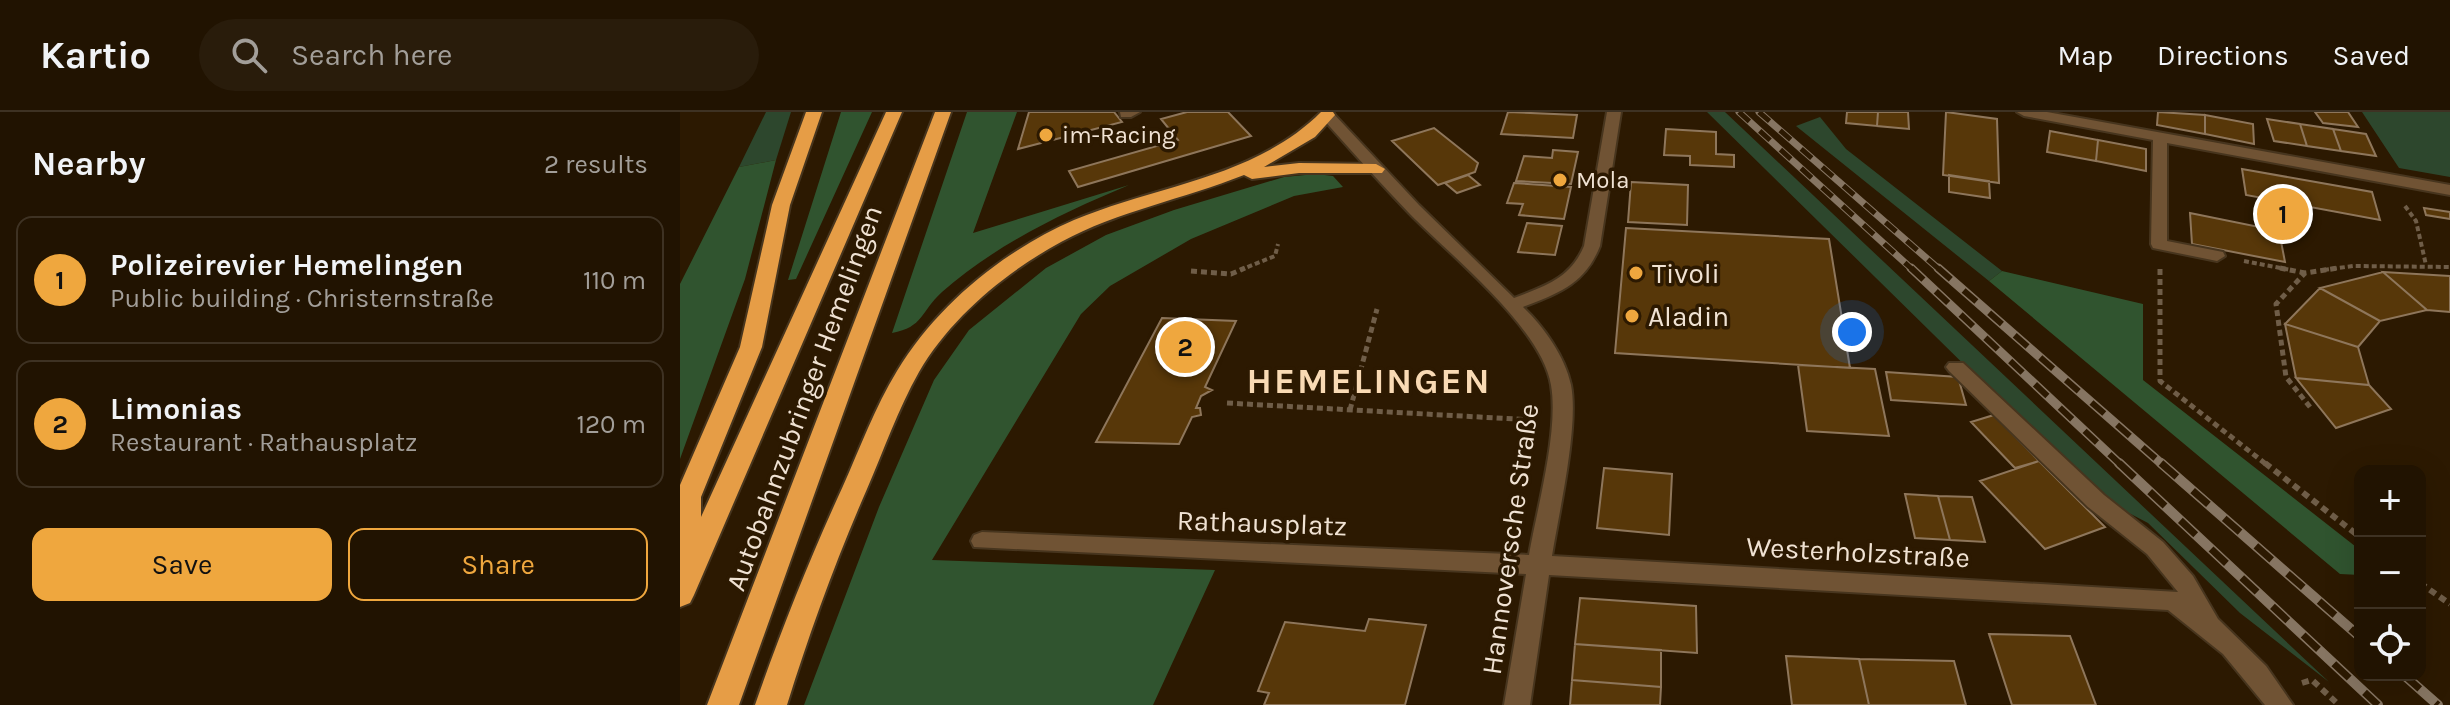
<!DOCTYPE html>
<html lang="en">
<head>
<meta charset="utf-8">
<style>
  :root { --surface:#211301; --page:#291c0b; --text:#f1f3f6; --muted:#a29e99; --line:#3e3223; --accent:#efa73e }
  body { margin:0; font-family:Karla,sans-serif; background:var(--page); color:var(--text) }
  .controls { position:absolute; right:24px; bottom:24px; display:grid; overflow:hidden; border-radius:16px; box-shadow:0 8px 32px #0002 }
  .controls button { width:72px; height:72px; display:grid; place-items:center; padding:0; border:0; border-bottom:2px solid var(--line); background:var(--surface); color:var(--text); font:40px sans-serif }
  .you { position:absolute; left:1172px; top:220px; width:28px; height:28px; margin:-20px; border:6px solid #fff; border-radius:50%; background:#1a73e8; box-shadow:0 0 0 12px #1a73e833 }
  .badge { display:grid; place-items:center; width:52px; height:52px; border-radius:50%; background:var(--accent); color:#111; font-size:26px; font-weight:700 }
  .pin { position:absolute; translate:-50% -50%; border:4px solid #fff; box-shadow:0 2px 8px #0006 }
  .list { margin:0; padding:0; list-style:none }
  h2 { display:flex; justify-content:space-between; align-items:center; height:104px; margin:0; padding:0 32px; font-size:34px }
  h2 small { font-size:26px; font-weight:400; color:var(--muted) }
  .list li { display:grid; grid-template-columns:52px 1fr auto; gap:24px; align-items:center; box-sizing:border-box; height:128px; margin:0 16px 16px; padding:0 16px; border:2px solid var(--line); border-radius:16px }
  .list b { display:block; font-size:30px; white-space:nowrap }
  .list p { margin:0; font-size:26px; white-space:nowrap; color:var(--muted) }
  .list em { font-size:26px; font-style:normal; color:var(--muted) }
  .actions { display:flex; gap:16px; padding:24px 32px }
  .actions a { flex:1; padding:18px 0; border:2px solid var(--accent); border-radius:16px; text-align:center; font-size:28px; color:var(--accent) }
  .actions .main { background:var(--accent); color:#111 }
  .icon { flex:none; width:44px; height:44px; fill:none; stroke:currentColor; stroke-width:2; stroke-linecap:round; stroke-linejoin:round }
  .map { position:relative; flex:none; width:1770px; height:593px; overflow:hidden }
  header { display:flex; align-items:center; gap:48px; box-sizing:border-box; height:112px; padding:0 40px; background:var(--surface); border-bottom:2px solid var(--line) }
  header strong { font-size:38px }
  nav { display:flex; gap:44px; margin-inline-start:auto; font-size:28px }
  .search { width:560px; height:72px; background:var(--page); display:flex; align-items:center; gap:20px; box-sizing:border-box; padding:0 28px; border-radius:44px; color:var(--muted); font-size:30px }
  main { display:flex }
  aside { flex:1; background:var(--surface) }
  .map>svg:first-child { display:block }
</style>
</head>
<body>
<header>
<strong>Kartio</strong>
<div class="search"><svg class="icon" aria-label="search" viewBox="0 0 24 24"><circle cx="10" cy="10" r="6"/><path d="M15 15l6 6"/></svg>Search here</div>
<nav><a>Map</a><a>Directions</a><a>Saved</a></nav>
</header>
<main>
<aside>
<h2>Nearby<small>2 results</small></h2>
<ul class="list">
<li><span class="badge">1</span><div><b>Polizeirevier Hemelingen</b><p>Public building · Christernstraße</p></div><em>110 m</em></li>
<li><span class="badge">2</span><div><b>Limonias</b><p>Restaurant · Rathausplatz</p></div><em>120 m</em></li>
</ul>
<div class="actions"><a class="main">Save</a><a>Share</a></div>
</aside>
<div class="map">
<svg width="1770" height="593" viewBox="0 0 1770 593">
  <rect width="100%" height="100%" fill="#2c1901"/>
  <path fill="#2d472d" d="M86,0H111L96,48L59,55Z
    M1027,0H1045L1649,570L1560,501L1468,411L1420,386Z
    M1682,0H1770V65L1719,56Z
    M1140,5L1166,37L1322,159L1309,169L1116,14Z"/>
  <path fill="#30542f" d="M161,0H192L116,167L108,168Z
    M287,0H337L293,121L449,73C382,101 317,132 262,180C240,200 244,215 212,221Z
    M96,48L65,167L0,347V172L59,55Z
    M636,62L653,64L663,75L614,84L511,127L430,174L401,202L252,448L535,458L473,593H124L199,395L254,268L289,218L366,156L426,123L494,98L604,65Z
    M1322,159L1463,192V268L1680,438V463L1660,462L1309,169Z"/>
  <path fill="#573709" stroke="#8e765b" stroke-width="2" d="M349,0H434L442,10L338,37Z
    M507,0H548L571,24L398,75L389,59L498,28L481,7Z
    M828,0L897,3L893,26L821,22Z
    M1167,0H1198L1197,14L1166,11Z
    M1198,0H1228L1229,17L1197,14Z
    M1266,0L1317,7L1319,71L1263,63Z
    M1478,0L1525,3V22L1477,13Z
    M1635,0H1668L1678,15L1643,11Z
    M1525,3L1573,12L1574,32L1525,22Z
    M1587,7L1620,12L1627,34L1594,29Z
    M1620,12L1653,17L1661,39L1627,34Z
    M754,16L798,51L795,60L758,73L712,29Z
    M986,17L1036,20V42L1054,43V55L1010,53V44L984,43Z
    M1653,17L1686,22L1696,44L1661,39Z
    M1370,19L1418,28L1416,49L1367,40Z
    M1418,28L1466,37V59L1416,49Z
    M873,38L898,40L891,72L836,69L844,44L872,46Z
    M1562,57L1692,80L1700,108L1566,83Z
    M788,63L800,73L777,81L765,71Z
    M1269,63L1309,69L1310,86L1269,80Z
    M951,70L1008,73L1007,113L948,110Z
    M834,71L891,75L884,107L839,103L843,92L827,91Z
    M1744,96L1770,100V107L1746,103Z
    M1510,101L1599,119L1605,150L1512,132Z
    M847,111L882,114L875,143L838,140Z
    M946,116L1149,127L1170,256L935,241Z
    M1703,160L1747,198L1700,209L1640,176Z
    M1703,160L1770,164V200L1747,198Z
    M1640,176L1700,209L1678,235L1605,212Z
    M482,206L556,209L525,275L532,278L521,284L516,296H520L521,303L512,305L499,332L416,330Z
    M1605,212L1678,235L1689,273L1616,266Z
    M1118,253L1195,257L1209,324L1127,319Z
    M1206,260L1278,265L1286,293L1211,288Z
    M1616,266L1689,273L1711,297L1656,316Z
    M1314,303L1359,349L1335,356L1291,310Z
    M1359,349L1425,415L1365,437L1300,369Z
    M924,356L992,362L989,423L917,416Z
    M1225,382L1258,384L1270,428L1235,426Z
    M1258,384L1292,385L1305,430L1270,428Z
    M900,486L1016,494L1017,541L895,532Z
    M689,507L746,513L725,593H584L589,581L578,579L605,510L685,519Z
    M1309,522L1390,524L1416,593H1332Z
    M895,532L981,538V575L892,568Z
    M1106,544L1179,547L1189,593H1112Z
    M1179,547L1274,549L1286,593H1189Z
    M892,568L981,575L980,593H890Z"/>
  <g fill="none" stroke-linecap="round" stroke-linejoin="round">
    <g stroke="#47351e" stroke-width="4">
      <path id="minor" d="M440,0H460L451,5H441Z
        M642,0H652L739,93L834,186C865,174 890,167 904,134L927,0H941L920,134C905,172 879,181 843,195C863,214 885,244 891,273C899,314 879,400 872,444L1498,480L1467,442L1408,395L1269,259L1266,255L1269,251H1283L1424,383L1483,430L1513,464L1538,507L1586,554L1613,593H1585L1543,542L1488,498L869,463L850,593H824L846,462L294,435L291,429L294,423L302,420L849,443C857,396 879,319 871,273C862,216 770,143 729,101C699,70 671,38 642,6Z
        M1337,0H1367L1770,73V83L1487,31V129L1543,140L1545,144L1537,149L1473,136L1471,132L1473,28L1344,4Z"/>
    </g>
    <g stroke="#47351e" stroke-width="4">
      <path id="highway" d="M126,0H142L110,93L82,235L21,385V405L206,0H222L14,483L10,491L0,495V373L60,235L92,93Z
        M255,0H271L59,593H27Z
        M641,0H653L655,3L635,25L584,55L619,51L696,52L705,57L702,61H619L572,67L564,63C504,87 438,99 381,130C326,160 271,205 239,260C218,297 204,338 187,377C156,448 130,519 107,593H75C101,518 130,446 163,374C180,336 195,295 217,259C257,193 323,139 394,108C477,73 575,66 641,0Z"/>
    </g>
    <path stroke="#6f5d48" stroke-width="4" stroke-dasharray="5 3" stroke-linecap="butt" d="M1725,94L1736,109L1746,153
      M1564,149L1611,158
      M560,158L595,144L598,132
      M1644,158L1673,154L1770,155"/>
    <path stroke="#6f5d48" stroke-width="5" stroke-dasharray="6 4" stroke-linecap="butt" d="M1600,156L1625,161
      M1480,157V269L1587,353
      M511,159L551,162L565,156
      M547,291L853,308
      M1630,295L1606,265L1596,192L1625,161L1658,156
      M670,298L697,197"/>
    <path stroke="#6f5d48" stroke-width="6" stroke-dasharray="7 5" stroke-linecap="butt" d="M1585,351L1680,425
      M1740,471L1770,492
      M1622,571L1632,568L1659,593"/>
    <use href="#minor" fill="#705334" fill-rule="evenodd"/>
    <use href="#highway" fill="#e69d46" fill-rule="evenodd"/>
    <g stroke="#867562" stroke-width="7">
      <path id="rail-far2" d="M1059,0L1233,158
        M1079,0L1260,158"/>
    </g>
    <g stroke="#867562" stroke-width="9">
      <path id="rail-far1" d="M1231,156L1441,353
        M1258,156L1483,353"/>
    </g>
    <g stroke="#867562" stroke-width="10">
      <path id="rail" d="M1439,351L1698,593
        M1481,351L1680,525
        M1724,563L1758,593"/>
    </g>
    <use href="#rail-far2" stroke="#2c1901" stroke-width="5" stroke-dasharray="14" stroke-linecap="butt"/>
    <use href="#rail-far1" stroke="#2c1901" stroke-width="6" stroke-dasharray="17" stroke-linecap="butt"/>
    <use href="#rail" stroke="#2c1901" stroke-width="7" stroke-dasharray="21" stroke-linecap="butt"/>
  </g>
  <g fill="#efa73e" stroke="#2c1901" stroke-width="3">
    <circle cx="366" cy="23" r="8"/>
    <circle cx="880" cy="68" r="8"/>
    <circle cx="956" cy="161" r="8"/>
    <circle cx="952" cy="204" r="8"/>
  </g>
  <g text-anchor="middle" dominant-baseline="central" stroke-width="7" stroke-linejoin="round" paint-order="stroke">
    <g font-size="24" fill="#f0e2d3" stroke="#2c1901" text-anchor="start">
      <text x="382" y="23">im-Racing</text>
      <text x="896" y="68">Mola</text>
    </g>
    <g font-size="28" fill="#f0e2d3" stroke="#2c1901" text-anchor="start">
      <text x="972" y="161">Tivoli</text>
      <text x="968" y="204">Aladin</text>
    </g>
    <g font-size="28" fill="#f0e2d3" stroke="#2c1901">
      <text transform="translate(124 286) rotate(-70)">Autobahnzubringer Hemelingen</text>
      <text transform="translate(582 411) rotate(2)">Rathausplatz</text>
      <text transform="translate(830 427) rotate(-82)">Hannoversche Straße</text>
      <text transform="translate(1178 440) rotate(3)">Westerholzstraße</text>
    </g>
    <g font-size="36" font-weight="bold" letter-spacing="2" fill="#f9dab4" stroke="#2c1901">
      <text x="689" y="269">HEMELINGEN</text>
    </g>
  </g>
</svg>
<div class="controls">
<button>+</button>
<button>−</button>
<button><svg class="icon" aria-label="locate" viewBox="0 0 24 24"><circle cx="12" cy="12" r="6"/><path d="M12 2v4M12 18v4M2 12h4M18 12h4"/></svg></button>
</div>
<div class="you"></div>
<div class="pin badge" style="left:1603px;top:102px">1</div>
<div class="pin badge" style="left:505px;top:235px">2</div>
</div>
</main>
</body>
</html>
